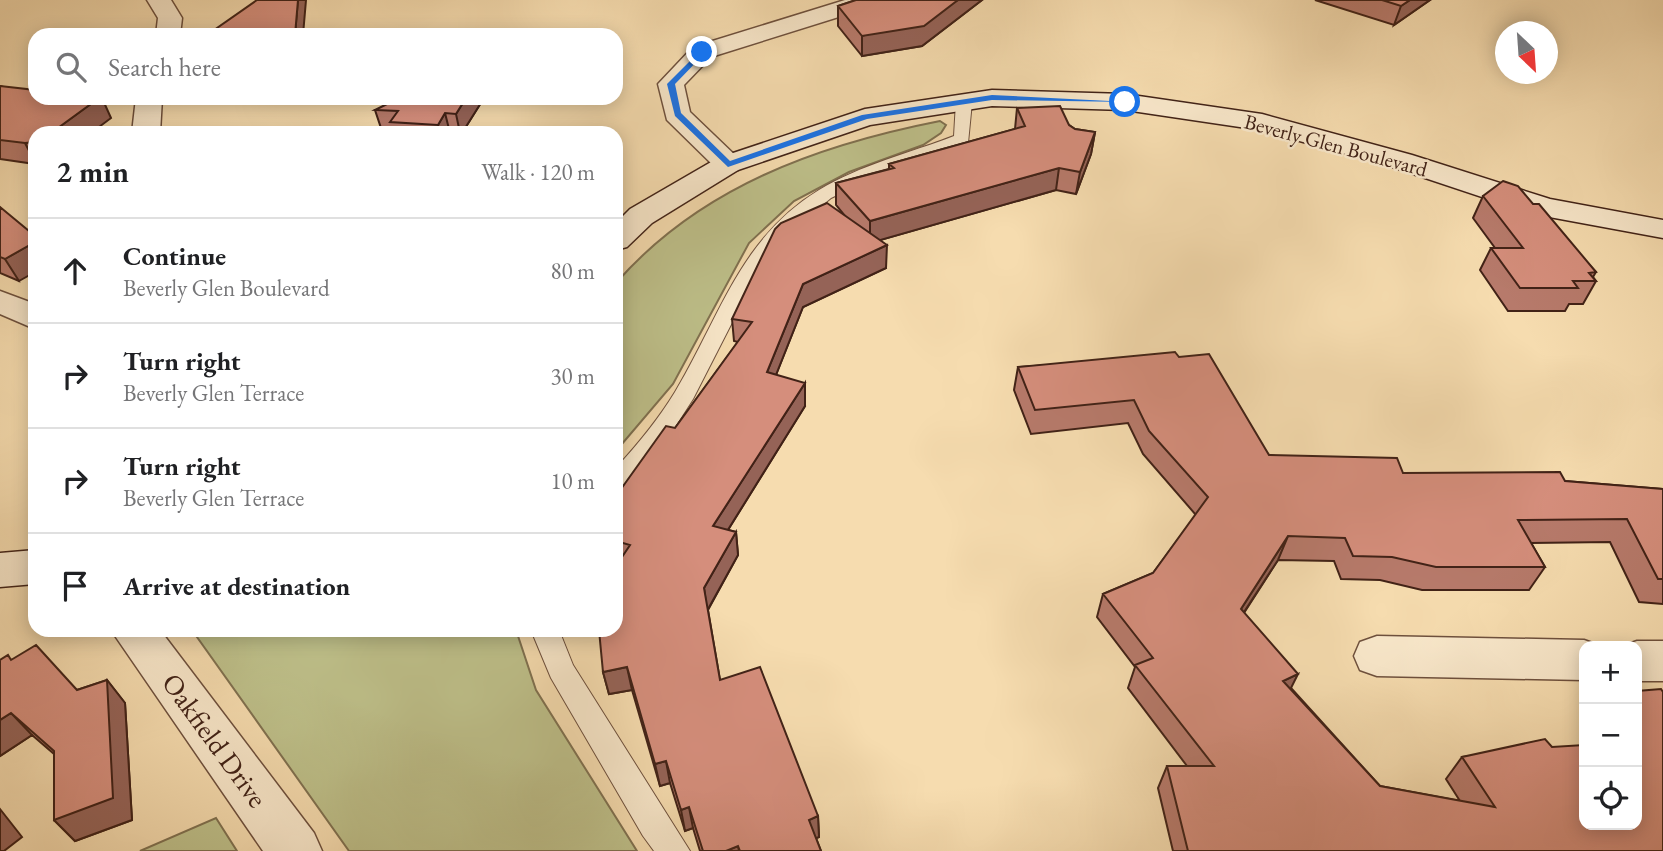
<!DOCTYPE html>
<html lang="en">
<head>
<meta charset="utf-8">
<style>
  :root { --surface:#fff; --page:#f6f6f6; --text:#202124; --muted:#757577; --line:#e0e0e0 }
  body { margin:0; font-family:"EB Garamond",serif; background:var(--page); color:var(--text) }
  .controls { position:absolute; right:21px; bottom:21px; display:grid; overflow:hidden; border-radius:14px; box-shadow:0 4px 18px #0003 }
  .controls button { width:63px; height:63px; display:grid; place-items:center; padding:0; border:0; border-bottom:2px solid var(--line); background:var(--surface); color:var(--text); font:35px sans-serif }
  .compass { position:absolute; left:1495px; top:21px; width:63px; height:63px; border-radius:50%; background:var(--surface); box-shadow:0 4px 18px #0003; rotate:155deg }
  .stop { position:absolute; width:21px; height:21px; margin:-16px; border:5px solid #1a73e8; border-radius:50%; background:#fff }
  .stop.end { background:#1a73e8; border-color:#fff; box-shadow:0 2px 7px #0008 }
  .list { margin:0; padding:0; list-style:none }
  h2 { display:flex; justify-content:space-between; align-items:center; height:91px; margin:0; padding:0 28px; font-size:30px }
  h2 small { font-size:23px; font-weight:400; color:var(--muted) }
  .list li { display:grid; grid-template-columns:46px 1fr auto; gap:21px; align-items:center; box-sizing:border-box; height:105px; padding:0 28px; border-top:2px solid var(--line) }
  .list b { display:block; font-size:26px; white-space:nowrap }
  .list p { margin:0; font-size:23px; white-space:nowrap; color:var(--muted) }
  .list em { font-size:23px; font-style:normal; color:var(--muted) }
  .icon { flex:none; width:38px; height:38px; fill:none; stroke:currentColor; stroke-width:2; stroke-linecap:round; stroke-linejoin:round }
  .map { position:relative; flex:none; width:1663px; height:851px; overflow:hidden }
  .search { position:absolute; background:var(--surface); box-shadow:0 4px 18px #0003; left:28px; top:28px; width:595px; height:77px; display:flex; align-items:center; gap:18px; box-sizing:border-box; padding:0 24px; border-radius:21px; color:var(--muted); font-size:26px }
  .panel { position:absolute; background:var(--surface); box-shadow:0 4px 18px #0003; left:28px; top:126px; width:595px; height:511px; border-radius:21px }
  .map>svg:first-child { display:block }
</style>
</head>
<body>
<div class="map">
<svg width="1663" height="851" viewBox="0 0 1663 851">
  <rect width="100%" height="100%" fill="#f6dcaf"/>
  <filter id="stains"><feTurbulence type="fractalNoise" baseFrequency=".00286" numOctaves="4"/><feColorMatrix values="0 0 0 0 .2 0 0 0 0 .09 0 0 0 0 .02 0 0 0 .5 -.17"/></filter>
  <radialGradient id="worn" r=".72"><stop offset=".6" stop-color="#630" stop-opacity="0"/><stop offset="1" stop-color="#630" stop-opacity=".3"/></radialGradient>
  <path fill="#bec08a" stroke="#807150" stroke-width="2" d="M940,121L946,125L941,133L923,145L849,172L794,201L749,243L673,384L616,451V283C700,187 818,145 940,121Z
    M192,630H516L536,690L637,851H349Z
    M216,818L237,851H140Z"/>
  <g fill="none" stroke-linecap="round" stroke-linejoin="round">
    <g stroke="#6e503d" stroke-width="2">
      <path id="service" d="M964,97L972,102L968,143L868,180L831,198L789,233L763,262L693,399L662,447L624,489L616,492V468C638,444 658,420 675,392C720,317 740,238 819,190C860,165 910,153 954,136L956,102Z
        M531,630H559L573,665L690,851H654L643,836L551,678Z"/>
    </g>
    <g stroke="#6e503d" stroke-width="3">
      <path id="minor" d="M147,0H171L182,18L180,35H156L158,18Z
        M845,0H881L877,5L711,57L684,85L690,112L738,158L743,164L738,170L728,173L718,170L667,120L658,84L693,47Z
        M136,98H162L160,133H132Z
        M0,291L35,304V329L0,314Z
        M111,630H160L314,833L322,851H263Z
        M1377,636L1584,640L1601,646H1584V680L1377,676L1360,670L1354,656L1360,642Z
        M1637,641H1663V681H1637V646H1623Z"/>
    </g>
    <g stroke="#412217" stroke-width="3">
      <path id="secondary" d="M992,90L1125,94L1262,114L1412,155L1550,199L1663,220V238L1533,214L1392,167L1260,130L1125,110L992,106L870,125L738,170L652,223L627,247L616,250V223L630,209L718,158L865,109Z
        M35,550V584L0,587V553Z"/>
    </g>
    <use href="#service" fill="#f9e8cb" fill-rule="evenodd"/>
    <use href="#minor" fill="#f9e8cb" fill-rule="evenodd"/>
    <use href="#secondary" fill="#f9e8cb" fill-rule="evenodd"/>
  </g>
  <path fill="#b77a6b" stroke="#412217" stroke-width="2" d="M856,0H982L922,46L862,56L838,26V6Z
    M1315,0H1430L1394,25Z
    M0,86L111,118L35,133V164L0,159Z
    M484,98L462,133H393V132L382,131L375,110Z
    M1017,108L1069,125L1075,129L1095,132L1091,154L1076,194L1056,190L880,240L886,268L803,307L776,375L805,406L728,530L736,532L738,555L708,610L720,680L818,816L819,837L816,838L821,851H700L693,828L685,831L670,783L660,786L632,690L609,694L603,672L618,564L616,563V496L675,428L738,342L734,341L732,319L845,216L836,205V183L889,169V164L1015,129Z
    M1483,196L1533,204L1596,272L1593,277L1596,281L1583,304H1569L1565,311H1508L1480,270L1491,248H1495L1473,218Z
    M0,207L19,281L0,273Z
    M1179,357L1269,455L1403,473L1565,481L1663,489V604L1639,602L1610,542L1531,543L1545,567L1529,590H1422L1380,580L1341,579L1334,561L1278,560L1244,613L1291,688L1380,786L1460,801L1446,779L1462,757L1552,747L1663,851H1173L1158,788L1167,766H1187L1128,688L1135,667L1097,617L1103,594L1153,573L1196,515L1143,454L1128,423L1031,434L1014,390L1018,367Z
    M12,660L77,690L107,680L125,703L132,820L75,841L54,820V754L32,735L0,756Z"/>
  <path fill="#956357" stroke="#412217" stroke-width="2" d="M298,0H306L303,35H295Z
    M958,0H982L922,46L862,56V36Z
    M1410,0H1430L1394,25L1401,6Z
    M99,98H102L111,118L91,133H51Z
    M466,98H484L462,133H460L456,114Z
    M445,113L450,133H440L438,125Z
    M1095,132L1091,154L1076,194L1080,172Z
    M35,142V162L25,143Z
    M1059,168L1056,190L870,243V221Z
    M35,242V272L19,281L5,259Z
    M887,245L886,268L803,307L768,395L767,372L803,284Z
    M805,383V406L716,549L713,526Z
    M736,532L738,555L707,611L704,588Z
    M1288,536L1278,560L1231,632L1241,609Z
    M627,667L632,690L609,694L603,672Z
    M1298,674L1287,696L1283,681Z
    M107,680L125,703L132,820L75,841L54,820Z
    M11,713L32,735L0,756V720Z
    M666,761L670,783L660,786L655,764Z
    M689,807L693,828L685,831L681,810Z
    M0,809L22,837L4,851H0Z
    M818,816L819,837L809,841V820Z
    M738,846L739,851H726Z"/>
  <path fill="#d58e7c" stroke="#412217" stroke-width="2" d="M257,0H298L295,35H207Z
    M856,0H958L924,26L862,36L838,6Z
    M1382,0H1410L1401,6Z
    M0,86L35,90V98H99L51,133H35V142L25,143L0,140Z
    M399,98H466L456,114L445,113L438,125L390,122L398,111L375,110Z
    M1060,106L1069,125L1075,129L1095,132L1080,172L1059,168L870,221L836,183L894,168L889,164L1025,126L1017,108Z
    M1503,181L1518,186L1533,204H1539L1596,272L1589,273L1596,281H1573L1578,288H1520L1491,248H1523L1483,196Z
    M827,203L887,245L803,284L767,372L805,383L713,526L736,532L704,588L720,680L760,667L818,816L809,820L821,851H740L738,846L726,851H703L689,807L681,810L666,761L655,764L627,667L603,672L599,630H616V566L630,545L616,541V496L666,426L675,428L752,322L732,319L775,229L781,223Z
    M0,207L35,236V242L5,259L0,257Z
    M1175,352L1179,357L1209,354L1269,455L1397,458L1403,473L1560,472L1565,481L1663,489V579H1658L1627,519L1518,520L1545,567H1436L1392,557L1353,556L1345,538L1288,536L1241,609L1298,674L1283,681L1380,786L1495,807L1462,757L1545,739L1552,747L1584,745V825H1637V691L1661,689L1663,692V851H1188L1167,766H1214L1135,665L1153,658L1103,594L1153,573L1208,497L1149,431L1134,400L1035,410L1018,367Z
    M36,645L77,690L107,680L113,798L54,820V751L11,713L0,720V660L8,655L11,660Z"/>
  <path fill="#1a73e8" d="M700,51L706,52L675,84L681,113L730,161L862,115L992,95L1129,102L992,100L867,119L728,167L675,116L667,84Z"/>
  <g text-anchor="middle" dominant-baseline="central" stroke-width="5" stroke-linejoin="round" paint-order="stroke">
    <g font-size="21" fill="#412217" stroke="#f9e8cb">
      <text transform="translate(1336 145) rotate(15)">Beverly Glen Boulevard</text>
    </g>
    <g font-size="28" fill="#412217" stroke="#f9e8cb">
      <text transform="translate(215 740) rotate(54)">Oakfield Drive</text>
    </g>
  </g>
  <rect width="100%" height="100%" filter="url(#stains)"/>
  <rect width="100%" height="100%" fill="url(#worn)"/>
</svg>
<div class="controls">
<button>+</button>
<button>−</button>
<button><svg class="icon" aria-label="locate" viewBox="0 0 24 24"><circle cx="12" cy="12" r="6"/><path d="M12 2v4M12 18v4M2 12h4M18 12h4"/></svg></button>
</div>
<svg class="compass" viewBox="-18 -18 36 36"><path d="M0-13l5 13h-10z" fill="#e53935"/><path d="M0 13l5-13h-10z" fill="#757577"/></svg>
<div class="stop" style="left:1125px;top:102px"></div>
<div class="stop end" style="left:702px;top:52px"></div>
<div class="search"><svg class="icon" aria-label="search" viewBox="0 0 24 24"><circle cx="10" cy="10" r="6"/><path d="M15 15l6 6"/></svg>Search here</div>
<section class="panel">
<h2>2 min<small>Walk · 120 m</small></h2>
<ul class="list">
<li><svg class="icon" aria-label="ahead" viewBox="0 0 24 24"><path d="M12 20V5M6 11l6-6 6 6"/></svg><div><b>Continue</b><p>Beverly Glen Boulevard</p></div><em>80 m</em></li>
<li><svg class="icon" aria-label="right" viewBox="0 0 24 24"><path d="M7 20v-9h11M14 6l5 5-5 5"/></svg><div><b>Turn right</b><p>Beverly Glen Terrace</p></div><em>30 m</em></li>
<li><svg class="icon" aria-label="right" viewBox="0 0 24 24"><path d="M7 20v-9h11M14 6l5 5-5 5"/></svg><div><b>Turn right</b><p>Beverly Glen Terrace</p></div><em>10 m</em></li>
<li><svg class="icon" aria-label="arrive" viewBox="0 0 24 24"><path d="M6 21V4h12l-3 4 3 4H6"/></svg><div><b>Arrive at destination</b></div></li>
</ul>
</section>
</div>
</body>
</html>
